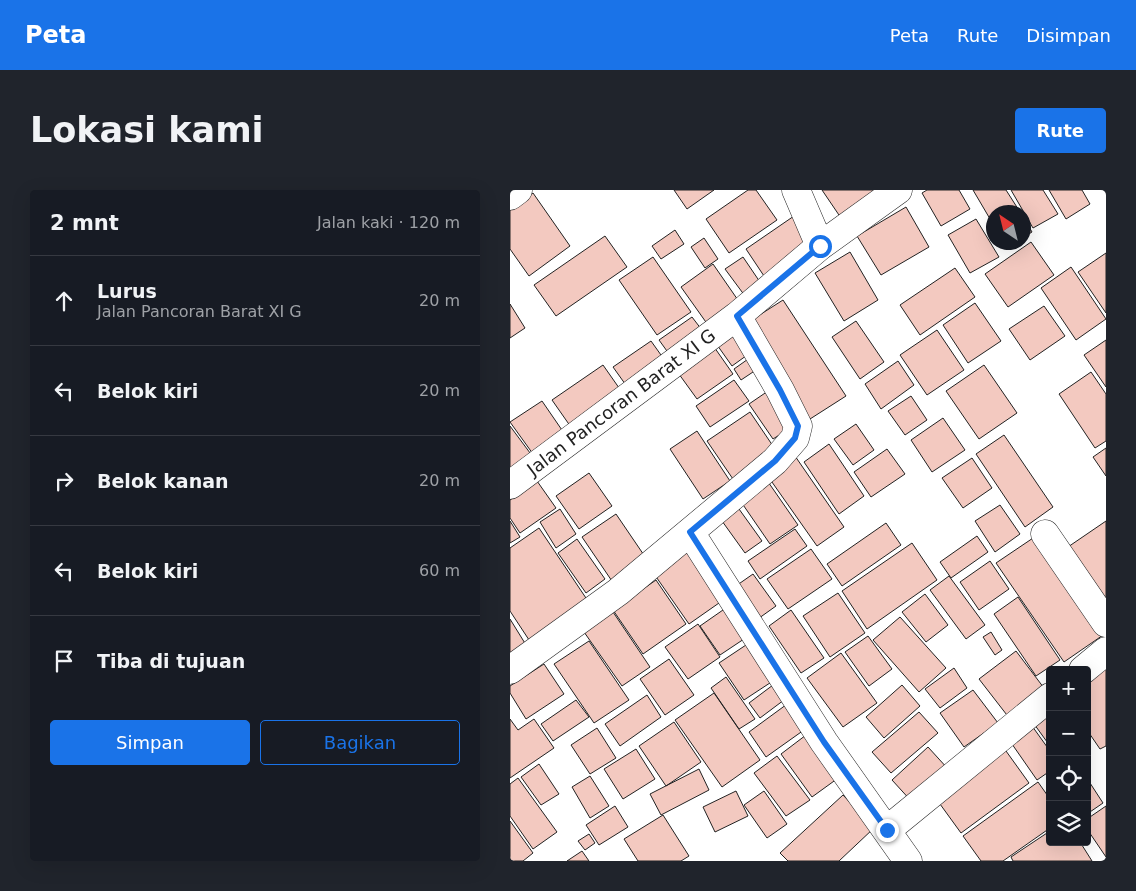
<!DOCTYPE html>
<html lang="id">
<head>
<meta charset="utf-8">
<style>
  :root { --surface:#171b24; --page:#20242c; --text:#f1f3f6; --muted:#9ea1a6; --line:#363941; --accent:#1a73e8 }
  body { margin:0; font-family:"DejaVu Sans",sans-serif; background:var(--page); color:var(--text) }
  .controls { position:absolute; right:15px; bottom:15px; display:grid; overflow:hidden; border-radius:5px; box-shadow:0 5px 20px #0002 }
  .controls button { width:45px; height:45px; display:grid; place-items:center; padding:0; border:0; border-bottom:1px solid var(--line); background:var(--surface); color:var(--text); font:25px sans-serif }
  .compass { position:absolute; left:476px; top:15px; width:45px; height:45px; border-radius:50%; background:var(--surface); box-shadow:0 5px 20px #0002; rotate:325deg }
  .stop { position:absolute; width:15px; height:15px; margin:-11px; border:4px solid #1a73e8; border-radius:50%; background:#fff }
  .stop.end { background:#1a73e8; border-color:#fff; box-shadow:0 1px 5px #0008 }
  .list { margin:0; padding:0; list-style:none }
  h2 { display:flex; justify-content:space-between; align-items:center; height:65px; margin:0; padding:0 20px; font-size:21px }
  h2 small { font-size:16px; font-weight:400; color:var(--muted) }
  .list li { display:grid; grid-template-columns:32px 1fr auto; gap:15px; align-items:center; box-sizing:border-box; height:90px; padding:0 20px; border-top:1px solid var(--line) }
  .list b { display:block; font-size:19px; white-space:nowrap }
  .list p { margin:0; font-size:16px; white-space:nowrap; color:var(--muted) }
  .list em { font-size:16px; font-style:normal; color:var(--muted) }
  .actions { display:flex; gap:10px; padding:15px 20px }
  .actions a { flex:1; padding:11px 0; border:1px solid var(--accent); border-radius:5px; text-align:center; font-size:18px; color:var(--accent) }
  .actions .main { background:var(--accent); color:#fff }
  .icon { flex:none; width:28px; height:28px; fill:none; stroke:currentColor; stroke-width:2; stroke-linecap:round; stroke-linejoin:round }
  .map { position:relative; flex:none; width:596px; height:671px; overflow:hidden; border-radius:5px }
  header { display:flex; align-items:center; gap:30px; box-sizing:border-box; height:70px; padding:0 25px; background:var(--accent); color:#fff }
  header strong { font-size:24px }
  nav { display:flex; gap:28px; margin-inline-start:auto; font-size:18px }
  .intro { display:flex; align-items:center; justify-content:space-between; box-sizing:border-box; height:120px; padding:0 30px }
  h1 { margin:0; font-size:35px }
  .button { padding:12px 22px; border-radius:5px; background:var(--accent); color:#fff; font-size:18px; font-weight:700 }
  main { display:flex; gap:30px; padding:0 30px }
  aside { flex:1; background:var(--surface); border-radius:5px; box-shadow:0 5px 20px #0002 }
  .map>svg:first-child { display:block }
</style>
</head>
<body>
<header>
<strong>Peta</strong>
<nav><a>Peta</a><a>Rute</a><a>Disimpan</a></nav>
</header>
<div class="intro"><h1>Lokasi kami</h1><a class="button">Rute</a></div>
<main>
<aside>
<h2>2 mnt<small>Jalan kaki · 120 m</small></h2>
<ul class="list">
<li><svg class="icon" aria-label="ahead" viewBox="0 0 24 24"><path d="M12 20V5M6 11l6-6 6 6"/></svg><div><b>Lurus</b><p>Jalan Pancoran Barat XI G</p></div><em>20 m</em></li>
<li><svg class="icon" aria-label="left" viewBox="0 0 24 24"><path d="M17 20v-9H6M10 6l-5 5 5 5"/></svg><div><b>Belok kiri</b></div><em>20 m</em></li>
<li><svg class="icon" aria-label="right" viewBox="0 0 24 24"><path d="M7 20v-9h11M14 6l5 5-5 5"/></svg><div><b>Belok kanan</b></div><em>20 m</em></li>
<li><svg class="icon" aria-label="left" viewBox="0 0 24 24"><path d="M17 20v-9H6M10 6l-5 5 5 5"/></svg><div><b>Belok kiri</b></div><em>60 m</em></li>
<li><svg class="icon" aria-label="arrive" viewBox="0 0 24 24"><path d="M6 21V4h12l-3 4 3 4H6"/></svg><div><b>Tiba di tujuan</b></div></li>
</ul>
<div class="actions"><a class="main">Simpan</a><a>Bagikan</a></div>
</aside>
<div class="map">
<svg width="596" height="671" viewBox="0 0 596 671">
  <rect width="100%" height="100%" fill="#fff"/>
  <path fill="#f3c9c0" stroke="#222" d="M164,0H204L177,19Z
    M238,0H246L267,30L219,63L196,29Z
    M312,0H372L331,28Z
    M417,0H449L460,19L431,36L412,3Z
    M463,0H496L510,22H483V34Z
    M501,0H533L548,24L523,38Z
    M539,0H572L580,14L556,29Z
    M23,3L60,56L19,86L0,59V20Z
    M396,17L419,57L371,85L347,46Z
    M284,26L305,56L256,89L236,59Z
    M514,28L522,42L514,47Z
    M466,29L489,67L460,83L438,45Z
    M165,40L174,54L151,69L142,56Z
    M95,46L117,77L46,126L24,95Z
    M194,48L208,69L195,78L181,57Z
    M521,52L544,85L498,117L475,84Z
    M340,62L368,110L334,131L305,83Z
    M596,63V123L568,82Z
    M143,67L181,122L147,145L109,90Z
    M233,67L252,95L235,106L215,79Z
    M203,74L230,113L198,135L171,97Z
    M561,77L596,129L566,150L531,98Z
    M445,78L465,107L410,145L390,115Z
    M273,110L336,206L300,229L237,133Z
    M465,113L491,151L458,173L433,135Z
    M0,114L15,138L0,148Z
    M534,116L555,146L520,170L499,139Z
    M182,127L195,144L162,168L149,150Z
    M346,131L374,172L350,189L322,147Z
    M224,139L240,163L222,176L205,152Z
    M427,140L454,180L417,205L390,165Z
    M596,150V197L574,165Z
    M141,151L156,172L118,198L103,177Z
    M202,154L223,184L187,209L166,180Z
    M241,167L249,178L231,190L224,179Z
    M388,171L404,195L371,219L355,194Z
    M93,175L114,205L63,240L42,210Z
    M474,175L507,223L469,249L436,201Z
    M581,182L596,204V251L585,258L549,204Z
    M224,190L239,211L200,237L186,216Z
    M261,199L285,235L263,249L239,214Z
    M401,206L417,230L395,245L378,221Z
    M32,211L54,243L23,264L0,232Z
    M240,222L267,262L225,292L197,251Z
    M433,228L455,260L422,282L401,250Z
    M346,234L364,260L343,275L324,249Z
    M0,236L26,271L0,290Z
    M187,241L220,291L193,309L160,259Z
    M494,245L543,317L515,337L466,264Z
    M319,254L354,306L329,324L294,272Z
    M596,258V286L583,267Z
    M377,259L395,284L361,307L344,282Z
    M285,266L334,337L307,356L257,285Z
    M462,268L482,298L453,318L432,288Z
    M79,283L102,316L69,339L46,306Z
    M254,286L288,335L260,354L227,306Z
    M27,291L46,318L10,343L0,328V310Z
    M490,315L510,344L485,362L465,331Z
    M50,319L66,344L46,358L30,332Z
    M229,319L252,351L235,363L212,331Z
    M106,324L140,374L106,397L72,347Z
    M0,331L10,347L0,353Z
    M596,331V419L555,359Z
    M376,333L391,355L332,396L317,374Z
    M29,338L82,417L23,456L0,421V358Z
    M285,339L297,356L250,389L238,371Z
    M532,342L596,443L554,472L486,373Z
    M467,346L478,362L441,388L430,372Z
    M67,349L95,389L76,403L48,363Z
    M182,353L219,406L179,434L142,381Z
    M402,353L427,390L357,439L332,401Z
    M301,359L322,389L278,419L257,389Z
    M480,371L499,399L469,420L450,392Z
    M243,384L266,416L245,431L223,398Z
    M439,386L475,435L456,449L420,400Z
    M146,390L176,434L133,464L103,420Z
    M328,403L355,443L320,467L293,426Z
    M415,404L438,435L416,452L392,422Z
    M508,407L550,470L526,486L484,424Z
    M223,413L243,443L210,465L190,436Z
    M281,420L314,468L291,483L259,436Z
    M103,422L140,477L112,496L74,442Z
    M390,427L436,478L409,502L363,450Z
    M0,429L21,463L0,476Z
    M188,434L210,467L178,489L155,457Z
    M481,442L492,460L485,465L473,447Z
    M358,446L382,479L359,496L335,462Z
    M245,449L269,487L234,510L209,473Z
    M79,451L119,510L84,533L44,474Z
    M506,461L537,502L500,529L469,489Z
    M331,463L367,513L333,537L297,488Z
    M159,469L184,505L155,525L130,489Z
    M596,470V556L590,559L577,540V483Z
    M34,474L54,504L16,529L0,503V496Z
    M444,478L457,498L430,518L415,499Z
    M216,487L245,529L229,539L201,498Z
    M271,489L282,504L250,528L239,513Z
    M392,495L410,516L374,548L356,527Z
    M463,500L488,533L454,557L430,523Z
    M204,503L250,570L212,597L165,530Z
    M137,505L151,527L110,556L95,534Z
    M284,509L301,535L256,567L239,542Z
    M66,510L79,527L43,551L31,534Z
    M540,513V556L519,527Z
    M409,522L428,543L381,583L362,562Z
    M0,529L8,540L24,529L44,558L0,588Z
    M517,529L540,561V581L527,590L495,544Z
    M164,532L191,572L156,596L129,556Z
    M87,538L106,568L80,584L61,555Z
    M300,542L331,586L302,607L271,564Z
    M491,554L519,593L451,643L422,603Z
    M418,557L439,580L403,613L382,590Z
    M126,559L145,589L113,609L94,579Z
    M267,566L300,610L276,626L244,583Z
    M29,574L49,604L31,615L11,587Z
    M189,579L199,600L151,625L140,604Z
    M80,586L99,616L80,628L62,597Z
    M8,588L47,642L23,659L0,626V594Z
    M528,592L540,609V638L493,671H471L453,646Z
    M580,593L593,613L577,624V595Z
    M226,601L238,626L205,642L193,617Z
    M254,601L277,634L257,648L234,615Z
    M333,605L364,638L329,671H278L270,663Z
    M105,616L118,637L89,655L76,635Z
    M596,616V667L577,639V629Z
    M153,625L179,666L171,671H128L114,649Z
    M0,631L23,663L13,671H0Z
    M540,641V652H570L582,671H503L501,667Z
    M79,644L85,653L75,660L68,651Z
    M72,661L79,671H57Z"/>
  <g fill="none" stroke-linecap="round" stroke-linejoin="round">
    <g stroke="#222" stroke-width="29">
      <path id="street" d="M286,0L310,56
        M0,6L8,0
        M0,295L227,126L310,56L388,0
        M180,342L314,552L398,671
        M535,344L596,433
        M0,480L108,402L265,271L285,248L288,236L270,200L227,126
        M573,480L596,461
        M377,640L540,507"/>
    </g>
    <use href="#street" stroke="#fff" stroke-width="28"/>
  </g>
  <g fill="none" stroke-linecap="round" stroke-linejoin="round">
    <path stroke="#1a73e8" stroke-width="6" d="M310,56L227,126L270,200L288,236L285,248L265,271L180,342L314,552L377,640"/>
  </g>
  <g text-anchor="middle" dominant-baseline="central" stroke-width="4" stroke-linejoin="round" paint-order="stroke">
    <g font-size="18" fill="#222" stroke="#fff">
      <text transform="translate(111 212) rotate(-37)">Jalan Pancoran Barat XI G</text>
    </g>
  </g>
</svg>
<div class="controls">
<button>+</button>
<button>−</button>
<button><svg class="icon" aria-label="locate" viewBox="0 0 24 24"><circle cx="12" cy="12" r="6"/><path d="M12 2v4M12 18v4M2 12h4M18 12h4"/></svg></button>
<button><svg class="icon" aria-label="layers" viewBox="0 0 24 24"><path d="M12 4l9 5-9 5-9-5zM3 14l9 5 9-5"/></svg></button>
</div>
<svg class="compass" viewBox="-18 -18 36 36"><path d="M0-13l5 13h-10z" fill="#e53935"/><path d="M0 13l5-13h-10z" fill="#9ea1a6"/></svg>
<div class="stop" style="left:310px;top:56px"></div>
<div class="stop end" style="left:377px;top:640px"></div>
</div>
</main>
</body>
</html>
